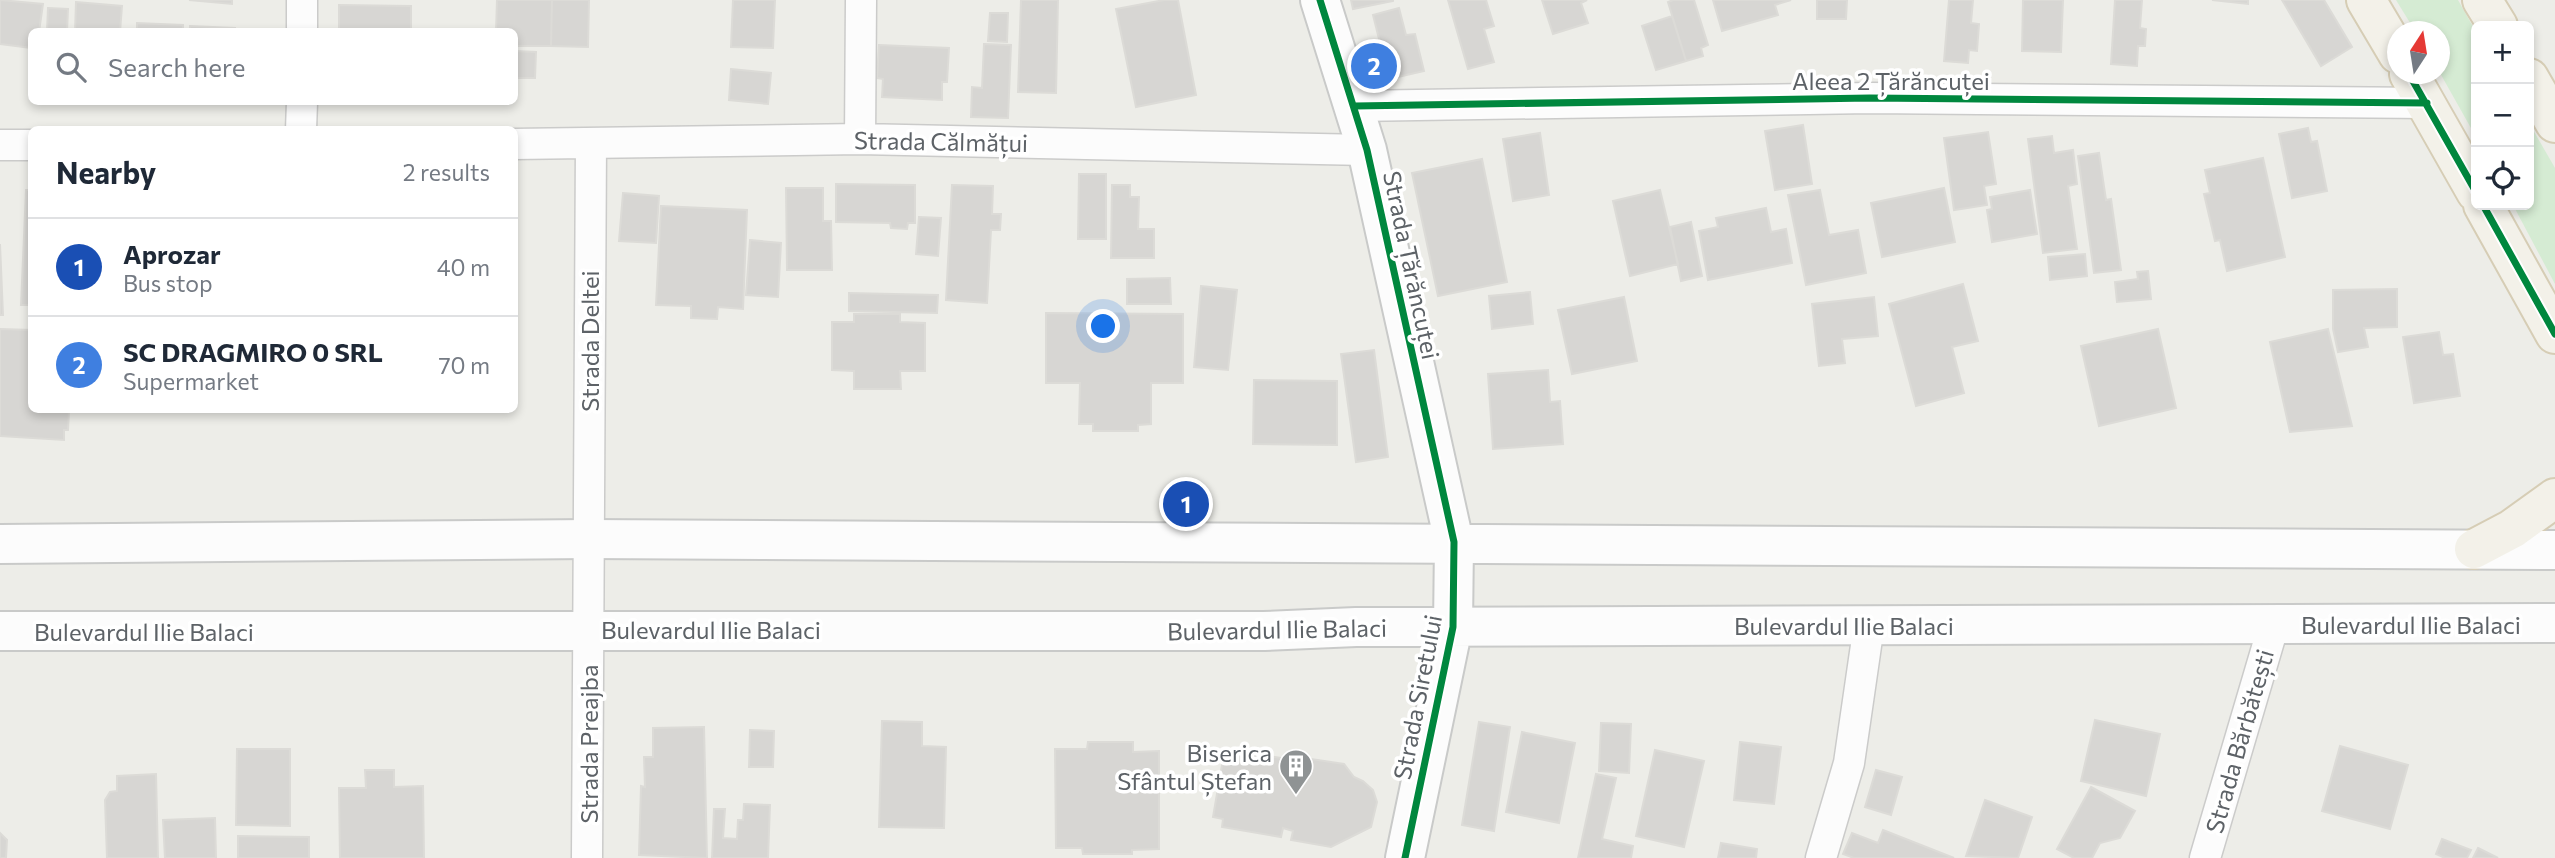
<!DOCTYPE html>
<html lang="en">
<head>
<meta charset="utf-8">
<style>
  :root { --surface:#fff; --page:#f2f2f3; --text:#1f2937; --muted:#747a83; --line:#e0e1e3; --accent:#0b8043 }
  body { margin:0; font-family:Commissioner,sans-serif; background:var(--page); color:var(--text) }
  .controls { position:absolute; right:21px; top:21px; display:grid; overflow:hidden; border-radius:10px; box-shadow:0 4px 10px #0003 }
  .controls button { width:63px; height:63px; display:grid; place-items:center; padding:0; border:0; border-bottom:2px solid var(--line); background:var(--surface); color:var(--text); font:35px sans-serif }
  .compass { position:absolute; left:2387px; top:21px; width:63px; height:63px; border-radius:50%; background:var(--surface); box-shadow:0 4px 10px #0003; rotate:12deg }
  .you { position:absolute; left:1104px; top:327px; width:24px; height:24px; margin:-18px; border:5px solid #fff; border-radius:50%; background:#1a73e8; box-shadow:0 0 0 10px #1a73e833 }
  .badge { display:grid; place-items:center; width:46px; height:46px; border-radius:50%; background:var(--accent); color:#fff; font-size:23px; font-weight:700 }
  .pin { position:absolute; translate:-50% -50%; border:4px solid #fff; box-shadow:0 2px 7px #0006 }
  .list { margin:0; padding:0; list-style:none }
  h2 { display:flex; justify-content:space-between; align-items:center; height:91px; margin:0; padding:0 28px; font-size:30px }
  h2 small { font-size:23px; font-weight:400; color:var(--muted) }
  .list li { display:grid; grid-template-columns:46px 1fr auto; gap:21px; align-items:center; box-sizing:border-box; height:98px; padding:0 28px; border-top:2px solid var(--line) }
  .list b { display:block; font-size:26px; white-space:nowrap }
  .list p { margin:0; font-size:23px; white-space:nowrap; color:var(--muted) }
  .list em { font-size:23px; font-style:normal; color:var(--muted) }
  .icon { flex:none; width:38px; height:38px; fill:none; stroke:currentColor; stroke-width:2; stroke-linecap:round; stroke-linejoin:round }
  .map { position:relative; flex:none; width:2555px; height:858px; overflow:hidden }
  .search { position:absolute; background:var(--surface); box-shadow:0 4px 10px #0003; left:28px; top:28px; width:490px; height:77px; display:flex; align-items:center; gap:18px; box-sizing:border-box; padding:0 24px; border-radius:10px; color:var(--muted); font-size:26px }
  .panel { position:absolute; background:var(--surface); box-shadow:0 4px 10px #0003; left:28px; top:126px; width:490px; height:287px; border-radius:10px }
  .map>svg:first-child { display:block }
</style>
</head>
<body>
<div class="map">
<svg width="2555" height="858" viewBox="0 0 2555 858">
  <rect width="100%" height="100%" fill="#edede8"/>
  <path fill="#d5ebd3" d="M2396,0H2458L2476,32V137L2440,73V32L2415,31Z
    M2529,123L2555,168V284L2513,205H2529Z"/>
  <path fill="#d7d6d3" stroke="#dcdbd7" stroke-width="2" d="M0,0L43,4L39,32H32V48L0,44Z
    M189,0H232V4Z
    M497,0H552L551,46H514V32H496Z
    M552,0H589L588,47L551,46Z
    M733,0H775L773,48L731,47Z
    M1021,0H1058L1056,93L1018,92Z
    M1164,0H1178L1196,95L1136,107L1116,9Z
    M1351,0H1393V1L1353,9Z
    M1448,0H1486L1494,26L1484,29L1494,62L1468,69Z
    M1542,0H1587L1581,3L1588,23L1553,34Z
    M1673,0H1694L1708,45L1701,48L1703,56L1686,61L1668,2Z
    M1713,0H1791L1775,5L1778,15L1722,31Z
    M1817,0H1847L1846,19H1817Z
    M1949,0H1973L1971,23L1979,24L1977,51L1969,50L1968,63L1944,61Z
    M2023,0H2063L2061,52L2022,51Z
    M2115,0H2142L2140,28L2146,29L2145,46H2138L2137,66L2111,64Z
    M2212,0H2248V4Z
    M2282,0H2324L2352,47L2321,66Z
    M76,2L122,6L120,32H75Z
    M339,5L411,6V32H339Z
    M48,8L68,9L67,32H47Z
    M1399,8L1406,35L1415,34L1424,71L1389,79L1373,15Z
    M990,13H1008L1007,42L988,41Z
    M1672,16L1686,61L1656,70L1642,26Z
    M137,23L183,25V32H137Z
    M190,26L235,28V32H190Z
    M984,44L1011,45L1008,118L971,117L972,87L982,88Z
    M879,45L949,48L947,82H942V100L882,97L883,79L877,78Z
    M514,51L536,52L535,78H514Z
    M731,69L771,73L768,104L729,100Z
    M1803,125L1812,184L1775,190L1765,131Z
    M2308,128L2311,142L2317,141L2327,191L2292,198L2279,134Z
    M1988,132L1996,184L1984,186L1987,205L1954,210L1944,138Z
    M1540,133L1549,195L1513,201L1503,139Z
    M2052,136L2054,153L2073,150L2077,184L2068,186L2077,249L2043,253L2028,139Z
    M2099,153L2106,200L2111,199L2121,270L2094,273L2078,156Z
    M2263,158L2285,257L2227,271L2220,240L2215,241L2204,194L2210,193L2205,170Z
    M1482,159L1507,282L1438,296L1412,173Z
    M1079,174H1106V239H1078Z
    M836,184L915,185V223H908L907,229L891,228L890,223L836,222Z
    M952,185L993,186L992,214H1001L1000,230H991L987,303L946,300Z
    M1112,185H1130V197H1139L1138,229H1154V258H1111Z
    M786,188H823V221H831L832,270H787Z
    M1944,188L1955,242L1882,257L1871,203Z
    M26,190H32V305H21Z
    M1660,190L1678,264L1630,276L1613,201Z
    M1820,190L1829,235L1858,230L1866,273L1806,285L1788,195Z
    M2030,190L2037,234L1992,242L1987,210L1992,209L1990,197Z
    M623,193L659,196L656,243L619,241Z
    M661,206L747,210L743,309L718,307L717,319L691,318V306L656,305Z
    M1766,208L1771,232L1786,229L1792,263L1708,280L1699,231L1718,227L1716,218Z
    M919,217L941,218L938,256L916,254Z
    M1691,222L1702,276L1681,281L1670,227Z
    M750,240L781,243L778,297L746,295Z
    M0,244L3,315H0Z
    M2085,254L2087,276L2050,280L2048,257Z
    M2148,271L2151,299L2117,302L2115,282L2138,279L2137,272Z
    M1170,278L1171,304H1127V279Z
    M1963,284L1978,341L1952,347L1964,393L1916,406L1889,304Z
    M1201,286L1237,290L1228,370L1194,367Z
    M2397,289V327L2364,328L2368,347L2338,352L2333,329V290Z
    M1530,292L1533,324L1492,329L1489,296Z
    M849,293L938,295L937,313L849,311Z
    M1624,297L1637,361L1572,374L1558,310Z
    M1874,297L1878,336L1842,339L1845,363L1819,366L1812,304Z
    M1046,313L1183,314V383H1151V424L1138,425V431H1093V424H1079L1080,383H1046Z
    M854,314H900V322L925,323V371H900L901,389H854V371L832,370V322H854Z
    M0,329L32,330V410H69L68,430H64V440L0,436Z
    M2158,329L2176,408L2099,426L2081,346Z
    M2328,329L2352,426L2290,432L2270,342Z
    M2439,332L2443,355L2453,354L2460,396L2414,403L2403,337Z
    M1374,350L1388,457L1356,462L1341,354Z
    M1548,370L1550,402L1560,401L1563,444L1493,449L1488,374Z
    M1254,380L1337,381V445L1253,444Z
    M2095,720L2160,734L2146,796L2081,781Z
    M882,721L922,722V746L946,747L944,828L879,827Z
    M1479,722L1510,727L1494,831L1462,825Z
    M1601,723L1631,724L1629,773L1599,771Z
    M704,727L707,858L639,855L641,786L645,787L644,757H653V728Z
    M750,730L774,731L773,767H749Z
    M1522,732L1575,743L1559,823L1506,812Z
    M1088,742H1133V752L1159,751V849L1132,850V854H1083L1082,848H1056L1055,749H1087Z
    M1740,742L1781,747L1774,804L1734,800Z
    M2340,746L2408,765L2390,829L2322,811Z
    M237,749H290V826L236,825Z
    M1655,750L1704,761L1684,847L1636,836Z
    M1234,751L1295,760L1294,765L1302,766L1305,758L1344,764L1354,777L1363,781L1373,790L1377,802L1371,827L1331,847L1291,840L1293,831L1283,828L1281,837L1222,827L1223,819L1213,817L1223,759L1232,760Z
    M365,770H394V787L423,786L424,858H340L339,788H366Z
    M1876,770L1902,777L1891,815L1865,807Z
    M156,774L158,858H107L105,800L110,792L117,791V776Z
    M1596,774L1616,778L1602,839L1633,846L1631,858H1578Z
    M2091,787L2135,811L2120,838L2100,843L2092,858H2074L2057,849Z
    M1985,800L2032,817L2018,858L1966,856Z
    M744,804L770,805L768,858H712L714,809H725L723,838L737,839L738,820H743Z
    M215,818L216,858H165L163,820Z
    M1883,830L1954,858H1854L1843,854L1852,833L1878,843Z
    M0,833L7,840L6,858H0Z
    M238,836L309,837V858H238Z
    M2442,839L2471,850L2467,858H2445L2436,854Z
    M1721,843L1757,849L1756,858H1718Z
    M2478,848L2498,858H2473Z"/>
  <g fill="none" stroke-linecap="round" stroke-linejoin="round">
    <g stroke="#cbcbca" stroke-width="33">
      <path id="street" d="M302,32V0
        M1355,106L1870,98L2427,103
        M301,130L302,102
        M860,139L861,0
        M514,144L860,139L1367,150
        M0,145H32
        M587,858L591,143
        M1821,858L1849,763L1869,625
        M2205,858L2274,624"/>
    </g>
    <g stroke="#c9cac9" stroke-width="42">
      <path id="secondary" d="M1320,0L1367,150L1454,542L1453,627L1405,858
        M0,544L588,539L2555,550
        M0,631H1264L1356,627L2555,623"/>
    </g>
    <g stroke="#d6cdb5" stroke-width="42">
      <path id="primary" d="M2366,0L2398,54
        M2482,0L2498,26
        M2409,74L2476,192
        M2529,78L2555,123
        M2483,205L2555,334
        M2474,549L2512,529L2555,498"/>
    </g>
    <use href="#street" stroke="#fcfcfc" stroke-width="30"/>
    <use href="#secondary" stroke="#fcfcfc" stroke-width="38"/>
    <use href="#primary" stroke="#f3f1e9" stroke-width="38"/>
    <g stroke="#fff" stroke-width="11">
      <path id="cycleway" d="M1320,0L1367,150L1454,542L1453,627L1405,858
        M2409,74L2476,192
        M1355,106L1870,98L2427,103
        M2483,205L2555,334"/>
    </g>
    <use href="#cycleway" stroke="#00873e" stroke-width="7"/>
  </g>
  <defs>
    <g id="building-pin" transform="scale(1.75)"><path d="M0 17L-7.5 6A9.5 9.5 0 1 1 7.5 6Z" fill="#8f9394" stroke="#fff"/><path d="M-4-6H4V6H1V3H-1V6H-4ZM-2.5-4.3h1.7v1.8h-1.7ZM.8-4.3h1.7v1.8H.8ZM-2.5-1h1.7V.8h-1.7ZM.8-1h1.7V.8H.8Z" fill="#fff"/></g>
  </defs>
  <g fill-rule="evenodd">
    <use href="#building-pin" x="1296" y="766"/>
  </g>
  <g text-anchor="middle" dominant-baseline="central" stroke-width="7" stroke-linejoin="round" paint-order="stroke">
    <g font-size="24" fill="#5d6267" stroke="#fff">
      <text x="1891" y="80">Aleea 2 Țărăncuței</text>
      <text transform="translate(941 141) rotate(1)">Strada Călmățui</text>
      <text transform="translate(1412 265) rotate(78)">Strada Țărăncuței</text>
      <text transform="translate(589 341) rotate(-90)">Strada Deltei</text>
      <text x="2411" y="624">Bulevardul Ilie Balaci</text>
      <text x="1844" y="625">Bulevardul Ilie Balaci</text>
      <text x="711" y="629">Bulevardul Ilie Balaci</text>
      <text transform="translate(1277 629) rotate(-1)">Bulevardul Ilie Balaci</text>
      <text x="144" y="631">Bulevardul Ilie Balaci</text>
      <text transform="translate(1417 697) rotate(-79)">Strada Siretului</text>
      <text transform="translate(2239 741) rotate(-74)">Strada Bărbătești</text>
      <text transform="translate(588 744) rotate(-90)">Strada Preajba</text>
    </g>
    <g font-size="24" fill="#5d6267" stroke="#fff" text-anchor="end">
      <text x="1272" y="752">Biserica<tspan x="1272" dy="28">Sfântul Ștefan</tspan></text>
    </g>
  </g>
</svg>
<div class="controls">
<button>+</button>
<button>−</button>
<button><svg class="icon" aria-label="locate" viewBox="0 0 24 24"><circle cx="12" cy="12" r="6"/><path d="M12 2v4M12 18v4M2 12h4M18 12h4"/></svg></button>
</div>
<svg class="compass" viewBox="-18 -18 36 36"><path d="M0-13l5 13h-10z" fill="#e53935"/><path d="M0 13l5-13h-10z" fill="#747a83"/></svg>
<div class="you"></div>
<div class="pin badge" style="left:1186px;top:504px;background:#1a4fb4">1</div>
<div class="pin badge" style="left:1374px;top:66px;background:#3f7fe0">2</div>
<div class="search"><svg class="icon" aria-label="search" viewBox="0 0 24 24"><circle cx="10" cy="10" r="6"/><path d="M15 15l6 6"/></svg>Search here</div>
<section class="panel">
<h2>Nearby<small>2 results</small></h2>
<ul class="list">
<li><span class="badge" style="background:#1a4fb4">1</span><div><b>Aprozar</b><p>Bus stop</p></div><em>40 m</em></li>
<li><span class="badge" style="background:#3f7fe0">2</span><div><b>SC DRAGMIRO 0 SRL</b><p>Supermarket</p></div><em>70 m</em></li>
</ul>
</section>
</div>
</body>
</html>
